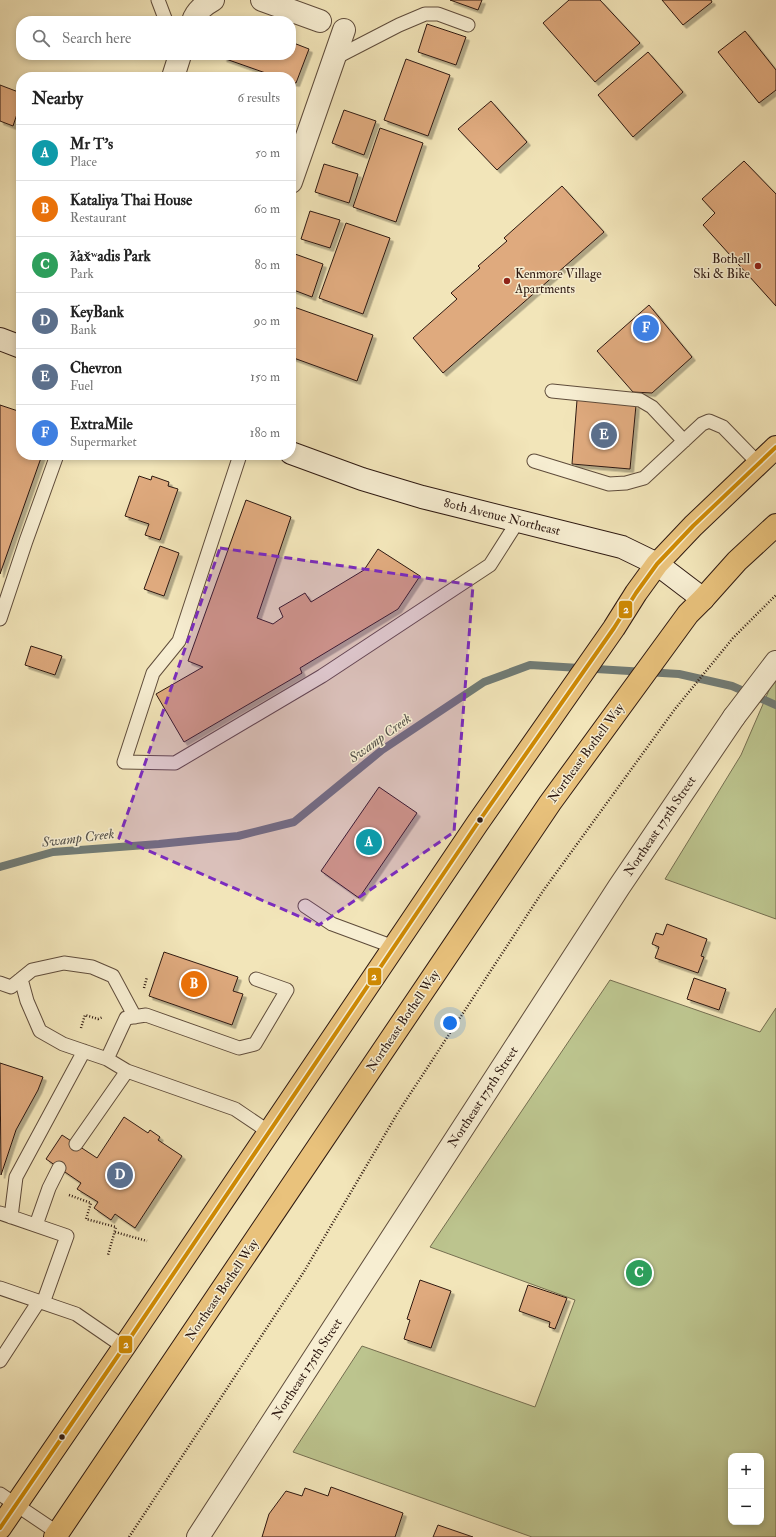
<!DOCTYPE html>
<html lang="en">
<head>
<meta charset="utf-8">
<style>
  :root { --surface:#fff; --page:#f2f2f2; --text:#222; --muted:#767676; --line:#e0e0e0; --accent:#8f2418 }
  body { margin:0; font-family:"IM FELL Double Pica",serif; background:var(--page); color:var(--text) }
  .controls { position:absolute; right:12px; bottom:12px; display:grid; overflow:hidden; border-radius:8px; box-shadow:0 2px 6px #0003 }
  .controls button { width:36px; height:36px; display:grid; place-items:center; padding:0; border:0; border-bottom:1px solid var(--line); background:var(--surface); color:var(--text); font:20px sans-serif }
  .you { position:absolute; left:450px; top:1023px; width:14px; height:14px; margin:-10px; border:3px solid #fff; border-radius:50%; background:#1a73e8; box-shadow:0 0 0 6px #1a73e833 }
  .badge { display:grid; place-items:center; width:26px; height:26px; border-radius:50%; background:var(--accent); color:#fff; font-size:13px; font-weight:700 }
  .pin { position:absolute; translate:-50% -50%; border:2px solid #fff; box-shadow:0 1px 4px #0006 }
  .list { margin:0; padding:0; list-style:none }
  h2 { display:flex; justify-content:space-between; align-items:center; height:52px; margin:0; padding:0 16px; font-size:17px }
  h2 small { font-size:13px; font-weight:400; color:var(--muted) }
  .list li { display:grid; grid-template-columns:26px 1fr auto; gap:12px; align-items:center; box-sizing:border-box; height:56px; padding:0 16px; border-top:1px solid var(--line) }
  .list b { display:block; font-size:15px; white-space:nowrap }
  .list p { margin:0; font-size:13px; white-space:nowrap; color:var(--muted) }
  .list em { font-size:13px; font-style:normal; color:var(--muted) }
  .icon { flex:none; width:22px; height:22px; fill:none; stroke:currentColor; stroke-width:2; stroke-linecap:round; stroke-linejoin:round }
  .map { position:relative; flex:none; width:776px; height:1537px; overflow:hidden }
  .search { position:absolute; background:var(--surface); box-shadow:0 2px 6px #0003; left:16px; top:16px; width:280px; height:44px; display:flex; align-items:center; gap:10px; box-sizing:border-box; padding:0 14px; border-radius:16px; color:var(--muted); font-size:15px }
  .panel { position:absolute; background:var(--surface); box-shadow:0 2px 6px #0003; left:16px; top:72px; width:280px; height:388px; border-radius:16px }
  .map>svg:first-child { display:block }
</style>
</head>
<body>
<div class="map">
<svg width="776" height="1537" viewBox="0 0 776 1537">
  <defs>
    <filter id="shadow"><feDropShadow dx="3.5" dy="3.5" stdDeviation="0" flood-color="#0004"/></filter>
  </defs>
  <rect width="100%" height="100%" fill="#f2e5b9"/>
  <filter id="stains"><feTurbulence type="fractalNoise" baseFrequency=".005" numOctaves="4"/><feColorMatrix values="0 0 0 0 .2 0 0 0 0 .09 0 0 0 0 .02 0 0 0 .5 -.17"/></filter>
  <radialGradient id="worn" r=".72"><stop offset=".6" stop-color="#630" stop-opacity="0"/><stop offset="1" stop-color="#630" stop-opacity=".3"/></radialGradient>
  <path fill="#bcc48e" stroke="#756e50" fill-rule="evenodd" d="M776,674V919L665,879L741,755Z
    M610,980L760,1032L776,1008V1537H532L293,1452L362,1346L535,1407L575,1300L430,1247ZM731,1456H761V1522H731Z"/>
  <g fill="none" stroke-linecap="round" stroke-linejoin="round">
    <path stroke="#717b75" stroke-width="8" d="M0,867L53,852L159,844L238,836L294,822L382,750L484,682L530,665L679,674L732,686L776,705"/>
  </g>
  <path fill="#dfaa7e" stroke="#2e1911" filter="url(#shadow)" d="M450,0H482L478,10Z
    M569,0H600L640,43L595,82L543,23Z
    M662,0H711L712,2L683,25Z
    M427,24L466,37L456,65L418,52Z
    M745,31L776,70V90L759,103L718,52Z
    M291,42L309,49L296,83L291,82V77H277L223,58L224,55H291Z
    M648,52L683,92L633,137L598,95Z
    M406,59L450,75L428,136L384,120Z
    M0,85L21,93V102L13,126L0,121Z
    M491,101L527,142L497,170L458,129Z
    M344,110L376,121L364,155L332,143Z
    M380,128L423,143L396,222L353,207Z
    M744,161L776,194V306L703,225L715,213L702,199Z
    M324,164L358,174L349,203L315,192Z
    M562,186L604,232L443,373L413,338L457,299L451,293L480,268L478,266L507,241L504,238Z
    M310,211L340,220L330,248L301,239Z
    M346,223L390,238L363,314L319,298Z
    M295,254L323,264L312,297L291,289V266Z
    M649,305L692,357L652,393L633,392L597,351Z
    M294,307L373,335L357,381L291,357V315Z
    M577,400L636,405L630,469L572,464Z
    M0,405L21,412V455H42L0,574Z
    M139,476L151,480L152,476L169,482L168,486L178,489L160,540L145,535L149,524L125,516Z
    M246,500L291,517L257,618L273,624L283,617L279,608L305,593L311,602L364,570L378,549L420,576L398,609L300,668L302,673L184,742L156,694L203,667L188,661Z
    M160,546L179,553L164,596L144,589Z
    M31,646L62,656L55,675L25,665Z
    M379,787L417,813L359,898L321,871Z
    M667,924L707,939L701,956L704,957L698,973L655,958L659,947L652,944L656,933L663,935Z
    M164,952L238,977L233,991L243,994L232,1025L149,996Z
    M694,978L726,989L719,1010L687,999Z
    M0,1063L43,1077L38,1090L16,1130L1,1175Z
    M124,1117L148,1133L150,1130L160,1137L158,1140L182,1156L135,1228L115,1214L111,1220L94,1208L98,1202L77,1189L81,1183L46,1159L62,1135L97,1158Z
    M420,1280L451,1291L431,1348L404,1339L410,1320L407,1319Z
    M528,1285L567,1298L555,1329L549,1327L550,1322L519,1311Z
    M331,1487L403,1513L395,1537H262L269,1514L286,1491L302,1496L305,1488L328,1496Z
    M438,1525L473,1537H433Z"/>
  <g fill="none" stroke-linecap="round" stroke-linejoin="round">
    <g stroke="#5f4c3b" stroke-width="15">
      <path id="service" d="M158,0L166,21
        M335,58L399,25L425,14H438L468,25
        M552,391L640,400L652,407L684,441
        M240,455L179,641L153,673L124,762L175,763L322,676L490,565L518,521
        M534,461L609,484L626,483L644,478L702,424L709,421L723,427L759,464
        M0,619L26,541L57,455
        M305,906L332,924L394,947
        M21,979L27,1001L40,1031L63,1044L107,1059L127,1071L235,1109L269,1132
        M0,983L11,987L32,970L64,963L92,967L113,976L135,1017
        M107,1059L126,1018L146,1015L239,1048L255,1044L287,990L256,979
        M76,1144L127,1071
        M0,1213L67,1236L43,1303
        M11,1217L16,1177L84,1051
        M36,1225L49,1188L59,1168
        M0,1288L76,1314L124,1347
        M0,1361L39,1301
        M0,1494L58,1533"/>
    </g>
    <g stroke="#5f4c3b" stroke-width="24">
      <path id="minor" d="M262,0L320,21
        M193,21C196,11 204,5 213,0
        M173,77L180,55
        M291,182L344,30
        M734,717L776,662"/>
    </g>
    <g stroke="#5f4c3b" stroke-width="24">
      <path id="tertiary" d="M198,1537L619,887L734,717"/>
    </g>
    <g stroke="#2e1911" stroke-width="24">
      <path id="secondary" d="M0,339L21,347
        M291,453L362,479L422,497L622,547L657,564L703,599"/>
    </g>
    <g stroke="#2e1911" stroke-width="24">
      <path id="primary" d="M0,1528L124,1347L477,824L614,628L636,593L657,564L693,526L776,447
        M55,1537L550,803L688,614L703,599L737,561L776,525"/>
    </g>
    <path stroke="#2e1911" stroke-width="2.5" stroke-dasharray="1 2" stroke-linecap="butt" d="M144,988L147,977
      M81,1028L85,1015L98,1019L103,1017
      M69,1195L91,1203L86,1219L116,1227L108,1255
      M115,1232L147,1241
      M129,1537L305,1270L397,1114L543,891L675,709L733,638L776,595"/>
    <use href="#service" stroke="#f7eed2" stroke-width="13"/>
    <use href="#minor" stroke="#f7eed2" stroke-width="22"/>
    <use href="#tertiary" stroke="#f7eed2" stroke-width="22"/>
    <use href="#secondary" stroke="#f7eed2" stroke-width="22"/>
    <use href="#primary" stroke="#e9c27c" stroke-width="22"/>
    <g stroke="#f7eed2" stroke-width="7">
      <path id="bus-1" d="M0,1528L124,1347L477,824L614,628L636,593L657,564L693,526L776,447"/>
    </g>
    <use href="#bus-1" stroke="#cf8a03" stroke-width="4"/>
  </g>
  <path fill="#7b2cbf" fill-opacity="0.2" stroke="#7b2cbf" stroke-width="3" stroke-dasharray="8 5" stroke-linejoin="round" d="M220,548L473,585L454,832L319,925L119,838Z"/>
  <g fill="#8f2418" stroke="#f7eed2" stroke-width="1.5">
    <circle cx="758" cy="266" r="4"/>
    <circle cx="507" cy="281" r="4"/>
  </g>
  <g fill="#2e1911" stroke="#f7eed2" stroke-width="1.5">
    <circle cx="480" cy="820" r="3.5"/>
    <circle cx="62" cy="1437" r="3.5"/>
  </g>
  <g text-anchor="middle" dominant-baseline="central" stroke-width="3" stroke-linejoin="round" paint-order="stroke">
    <g font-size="13" fill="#2e1911" stroke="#f7eed2" text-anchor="end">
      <text x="750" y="259">Bothell<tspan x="750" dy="15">Ski &amp; Bike</tspan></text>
      <text x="515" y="274" text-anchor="start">Kenmore Village<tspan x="515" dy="15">Apartments</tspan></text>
    </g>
    <g font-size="13" fill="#2e1911" stroke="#f7eed2">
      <text transform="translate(502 517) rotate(14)">80th Avenue Northeast</text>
      <text transform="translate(586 753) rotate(-54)">Northeast Bothell Way</text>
      <text transform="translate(660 826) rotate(-56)">Northeast 175th Street</text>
      <text transform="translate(403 1021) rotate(-56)">Northeast Bothell Way</text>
      <text transform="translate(483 1097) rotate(-57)">Northeast 175th Street</text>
      <text transform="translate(222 1290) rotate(-56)">Northeast Bothell Way</text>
      <text transform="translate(307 1369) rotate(-57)">Northeast 175th Street</text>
    </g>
    <g font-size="14" font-style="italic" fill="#55524b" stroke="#f7eed2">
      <text transform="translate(380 738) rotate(-36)">Swamp Creek</text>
      <text transform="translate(78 838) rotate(-7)">Swamp Creek</text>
    </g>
  </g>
  <g stroke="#f7eed2" stroke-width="1.5">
    <rect x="618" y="600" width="15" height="19" rx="4" fill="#cf8a03"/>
    <rect x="367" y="967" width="15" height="19" rx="4" fill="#cf8a03"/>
    <rect x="118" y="1335" width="15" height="19" rx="4" fill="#cf8a03"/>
  </g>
  <g font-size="11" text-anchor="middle" font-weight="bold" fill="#fff">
    <text x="626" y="613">2</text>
    <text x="374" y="980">2</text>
    <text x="126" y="1348">2</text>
  </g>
  <rect width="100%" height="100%" filter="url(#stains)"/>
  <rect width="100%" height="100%" fill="url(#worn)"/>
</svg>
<div class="controls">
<button>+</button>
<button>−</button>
</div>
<div class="you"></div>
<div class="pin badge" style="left:369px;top:842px;background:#0f9aa8">A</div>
<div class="pin badge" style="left:194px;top:984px;background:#e8710a">B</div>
<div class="pin badge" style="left:639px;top:1273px;background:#2e9e5b">C</div>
<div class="pin badge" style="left:120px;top:1175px;background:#5c6f8a">D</div>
<div class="pin badge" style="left:604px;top:435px;background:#5c6f8a">E</div>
<div class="pin badge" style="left:646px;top:328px;background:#3f7fe0">F</div>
<div class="search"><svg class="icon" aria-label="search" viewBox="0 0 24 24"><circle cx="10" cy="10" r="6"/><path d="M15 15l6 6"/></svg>Search here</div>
<section class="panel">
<h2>Nearby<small>6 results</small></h2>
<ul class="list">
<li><span class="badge" style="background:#0f9aa8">A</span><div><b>Mr T's</b><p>Place</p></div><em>50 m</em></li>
<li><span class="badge" style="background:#e8710a">B</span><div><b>Kataliya Thai House</b><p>Restaurant</p></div><em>60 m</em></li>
<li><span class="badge" style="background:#2e9e5b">C</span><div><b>ƛ̕ax̌ʷadis Park</b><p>Park</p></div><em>80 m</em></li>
<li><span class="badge" style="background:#5c6f8a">D</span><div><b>KeyBank</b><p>Bank</p></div><em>90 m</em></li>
<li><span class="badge" style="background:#5c6f8a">E</span><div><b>Chevron</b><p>Fuel</p></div><em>150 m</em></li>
<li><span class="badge" style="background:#3f7fe0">F</span><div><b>ExtraMile</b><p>Supermarket</p></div><em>180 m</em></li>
</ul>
</section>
</div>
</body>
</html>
